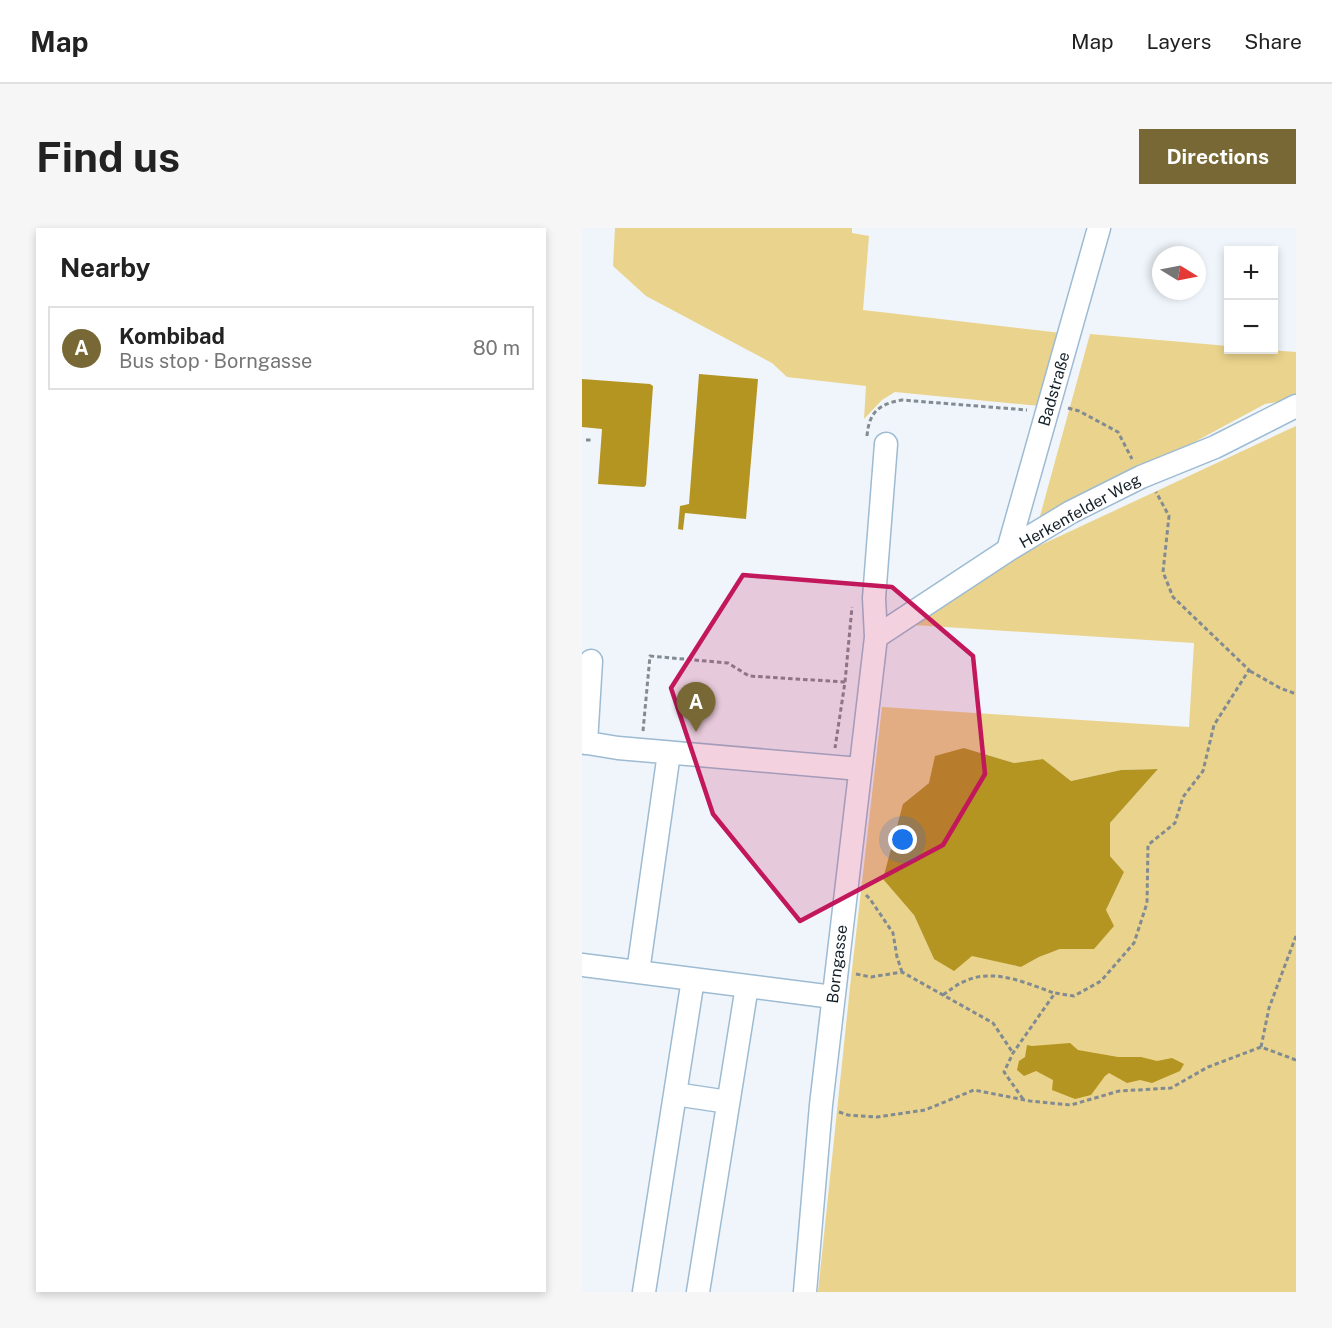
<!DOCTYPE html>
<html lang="en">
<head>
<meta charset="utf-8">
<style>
  :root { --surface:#fff; --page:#f6f6f6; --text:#222; --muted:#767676; --line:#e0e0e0; --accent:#776835 }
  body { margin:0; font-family:"Public Sans",sans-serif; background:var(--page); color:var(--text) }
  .controls { position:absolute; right:18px; top:18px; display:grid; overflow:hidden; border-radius:0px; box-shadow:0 3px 9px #0003 }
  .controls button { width:54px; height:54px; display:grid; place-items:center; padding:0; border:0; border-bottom:2px solid var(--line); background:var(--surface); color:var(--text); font:30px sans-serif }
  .compass { position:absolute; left:570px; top:18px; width:54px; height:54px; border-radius:50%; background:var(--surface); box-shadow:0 3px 9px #0003; rotate:100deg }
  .you { position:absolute; left:321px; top:612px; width:21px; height:21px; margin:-15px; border:4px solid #fff; border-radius:50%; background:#1a73e8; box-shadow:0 0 0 9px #1a73e833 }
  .badge { display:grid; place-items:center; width:39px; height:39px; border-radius:50%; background:var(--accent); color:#fff; font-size:20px; font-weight:700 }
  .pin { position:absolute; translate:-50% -50px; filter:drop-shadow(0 2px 3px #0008) }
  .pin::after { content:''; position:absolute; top:32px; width:21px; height:18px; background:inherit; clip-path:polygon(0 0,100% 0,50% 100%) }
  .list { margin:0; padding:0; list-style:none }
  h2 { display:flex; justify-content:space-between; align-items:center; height:78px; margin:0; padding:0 24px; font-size:26px }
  h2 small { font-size:20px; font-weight:400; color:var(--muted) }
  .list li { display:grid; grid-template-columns:39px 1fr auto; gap:18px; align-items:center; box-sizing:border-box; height:84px; margin:0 12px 12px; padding:0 12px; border:2px solid var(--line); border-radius:0px }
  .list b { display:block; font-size:22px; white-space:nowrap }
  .list p { margin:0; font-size:20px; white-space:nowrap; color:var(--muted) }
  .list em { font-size:20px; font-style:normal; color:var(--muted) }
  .map { position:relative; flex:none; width:714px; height:1064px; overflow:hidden; border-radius:0px }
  header { display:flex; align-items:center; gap:36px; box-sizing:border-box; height:84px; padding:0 30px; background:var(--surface); border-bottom:2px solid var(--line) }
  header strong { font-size:28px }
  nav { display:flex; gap:33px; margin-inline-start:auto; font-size:21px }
  .intro { display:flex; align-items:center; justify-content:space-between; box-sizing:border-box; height:144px; padding:0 36px }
  h1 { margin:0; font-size:42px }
  .button { padding:15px 27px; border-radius:0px; background:var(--accent); color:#fff; font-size:21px; font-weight:700 }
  main { display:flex; gap:36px; padding:0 36px }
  aside { flex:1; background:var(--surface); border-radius:0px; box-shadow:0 3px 9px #0003 }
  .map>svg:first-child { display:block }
</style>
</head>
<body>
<header>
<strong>Map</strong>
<nav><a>Map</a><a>Layers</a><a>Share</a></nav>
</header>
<div class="intro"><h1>Find us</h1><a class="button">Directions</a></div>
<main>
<aside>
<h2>Nearby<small></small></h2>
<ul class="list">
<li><span class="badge">A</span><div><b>Kombibad</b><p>Bus stop · Borngasse</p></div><em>80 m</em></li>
</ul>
</aside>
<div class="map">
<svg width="714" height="1064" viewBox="0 0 714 1064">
  <rect width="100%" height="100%" fill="#eff5fa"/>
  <path fill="#ead38c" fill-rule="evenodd" d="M33,0H270V5L287,8L281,82L479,105L458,178L313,164L300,172L282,191L284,158L205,149L190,135L64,68L31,38Z
    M508,106L646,118V122H688L714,124V171L683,176L455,299Z
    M714,198V1064H236L268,759L300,479L607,499L612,415L332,397L448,322ZM382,520L432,535L461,531L489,553L539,542L576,541L528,595V628L542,644L524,682L512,721H478L457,729L439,739L390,727L352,731L332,687L321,576L347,555Z"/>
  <path fill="#b49521" d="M117,146L176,151L164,291L103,285L101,302L96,301L98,278L107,276Z
    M0,151L68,156L71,158L64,257L62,259L16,256L20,201L0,199Z
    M382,520L432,535L461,531L489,553L539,542L576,541L528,595V628L542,644L524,682L532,698L512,721H478L457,729L439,739L390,728L372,743L352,731L332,687L301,651L321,576L347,555L353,528Z
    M488,815L496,822L536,829H559L575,833L590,830L602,836L598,843L570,855L558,852L545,855L527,845L523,848L509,867L493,871L470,862L471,852L454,843L442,848L435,842L437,833L443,829L445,817L450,818Z"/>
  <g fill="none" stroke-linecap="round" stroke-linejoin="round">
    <g stroke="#9dbbd2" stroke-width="25">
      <path id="minor" d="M426,322L517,0
        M294,409L426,322L489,284L559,249L633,219L714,178
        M0,514L36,520L278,541
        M4,515L9,433
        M0,737L251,769
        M56,744L87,525
        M93,866L146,874
        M62,1064L111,751
        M116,1064L165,758
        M223,1064L239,877L294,409L292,370L304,216"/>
    </g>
    <path stroke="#828b91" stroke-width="3" stroke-dasharray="4.5 3" stroke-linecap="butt" d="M486,180L497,183L536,204L550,231
      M285,208C287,184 297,176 320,172L445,182
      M4,212H9
      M668,443L698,460L714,466
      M263,454L270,379
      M61,503L68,428L146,435L167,448L263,454L253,520
      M284,667L288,671L311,705L315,729L320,744
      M274,746L289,749L320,744L411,795L431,825
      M361,767C368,762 374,757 381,754C410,739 444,755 472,765
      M679,819L687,780L714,708
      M441,871L422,844L431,825L473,765L492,768L519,753L552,715L565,675L566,617L593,595L601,569L621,543L632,497L667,442L591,369L581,344L587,288L574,264
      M257,884L266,887L295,889L343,882L392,862L448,873L489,877L537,863L589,860L626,839L679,819L714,832"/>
    <use href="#minor" stroke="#fff" stroke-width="22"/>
  </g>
  <path fill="#c2185b" fill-opacity="0.2" stroke="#c2185b" stroke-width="4.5" stroke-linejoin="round" d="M161,347L310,359L391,428L403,546L361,617L218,693L131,586L89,460Z"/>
  <g text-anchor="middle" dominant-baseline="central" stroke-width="4.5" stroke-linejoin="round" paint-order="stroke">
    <g font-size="16" fill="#131f27" stroke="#fff">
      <text transform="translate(472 161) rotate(-74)">Badstraße</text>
      <text transform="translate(498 283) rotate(-29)">Herkenfelder Weg</text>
      <text transform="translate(255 736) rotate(-83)">Borngasse</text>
    </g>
  </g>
</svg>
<div class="controls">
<button>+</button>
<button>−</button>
</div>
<svg class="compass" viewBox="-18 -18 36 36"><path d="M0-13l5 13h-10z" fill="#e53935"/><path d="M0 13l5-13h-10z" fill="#767676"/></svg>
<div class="you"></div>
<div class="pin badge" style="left:114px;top:504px">A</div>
</div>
</main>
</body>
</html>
